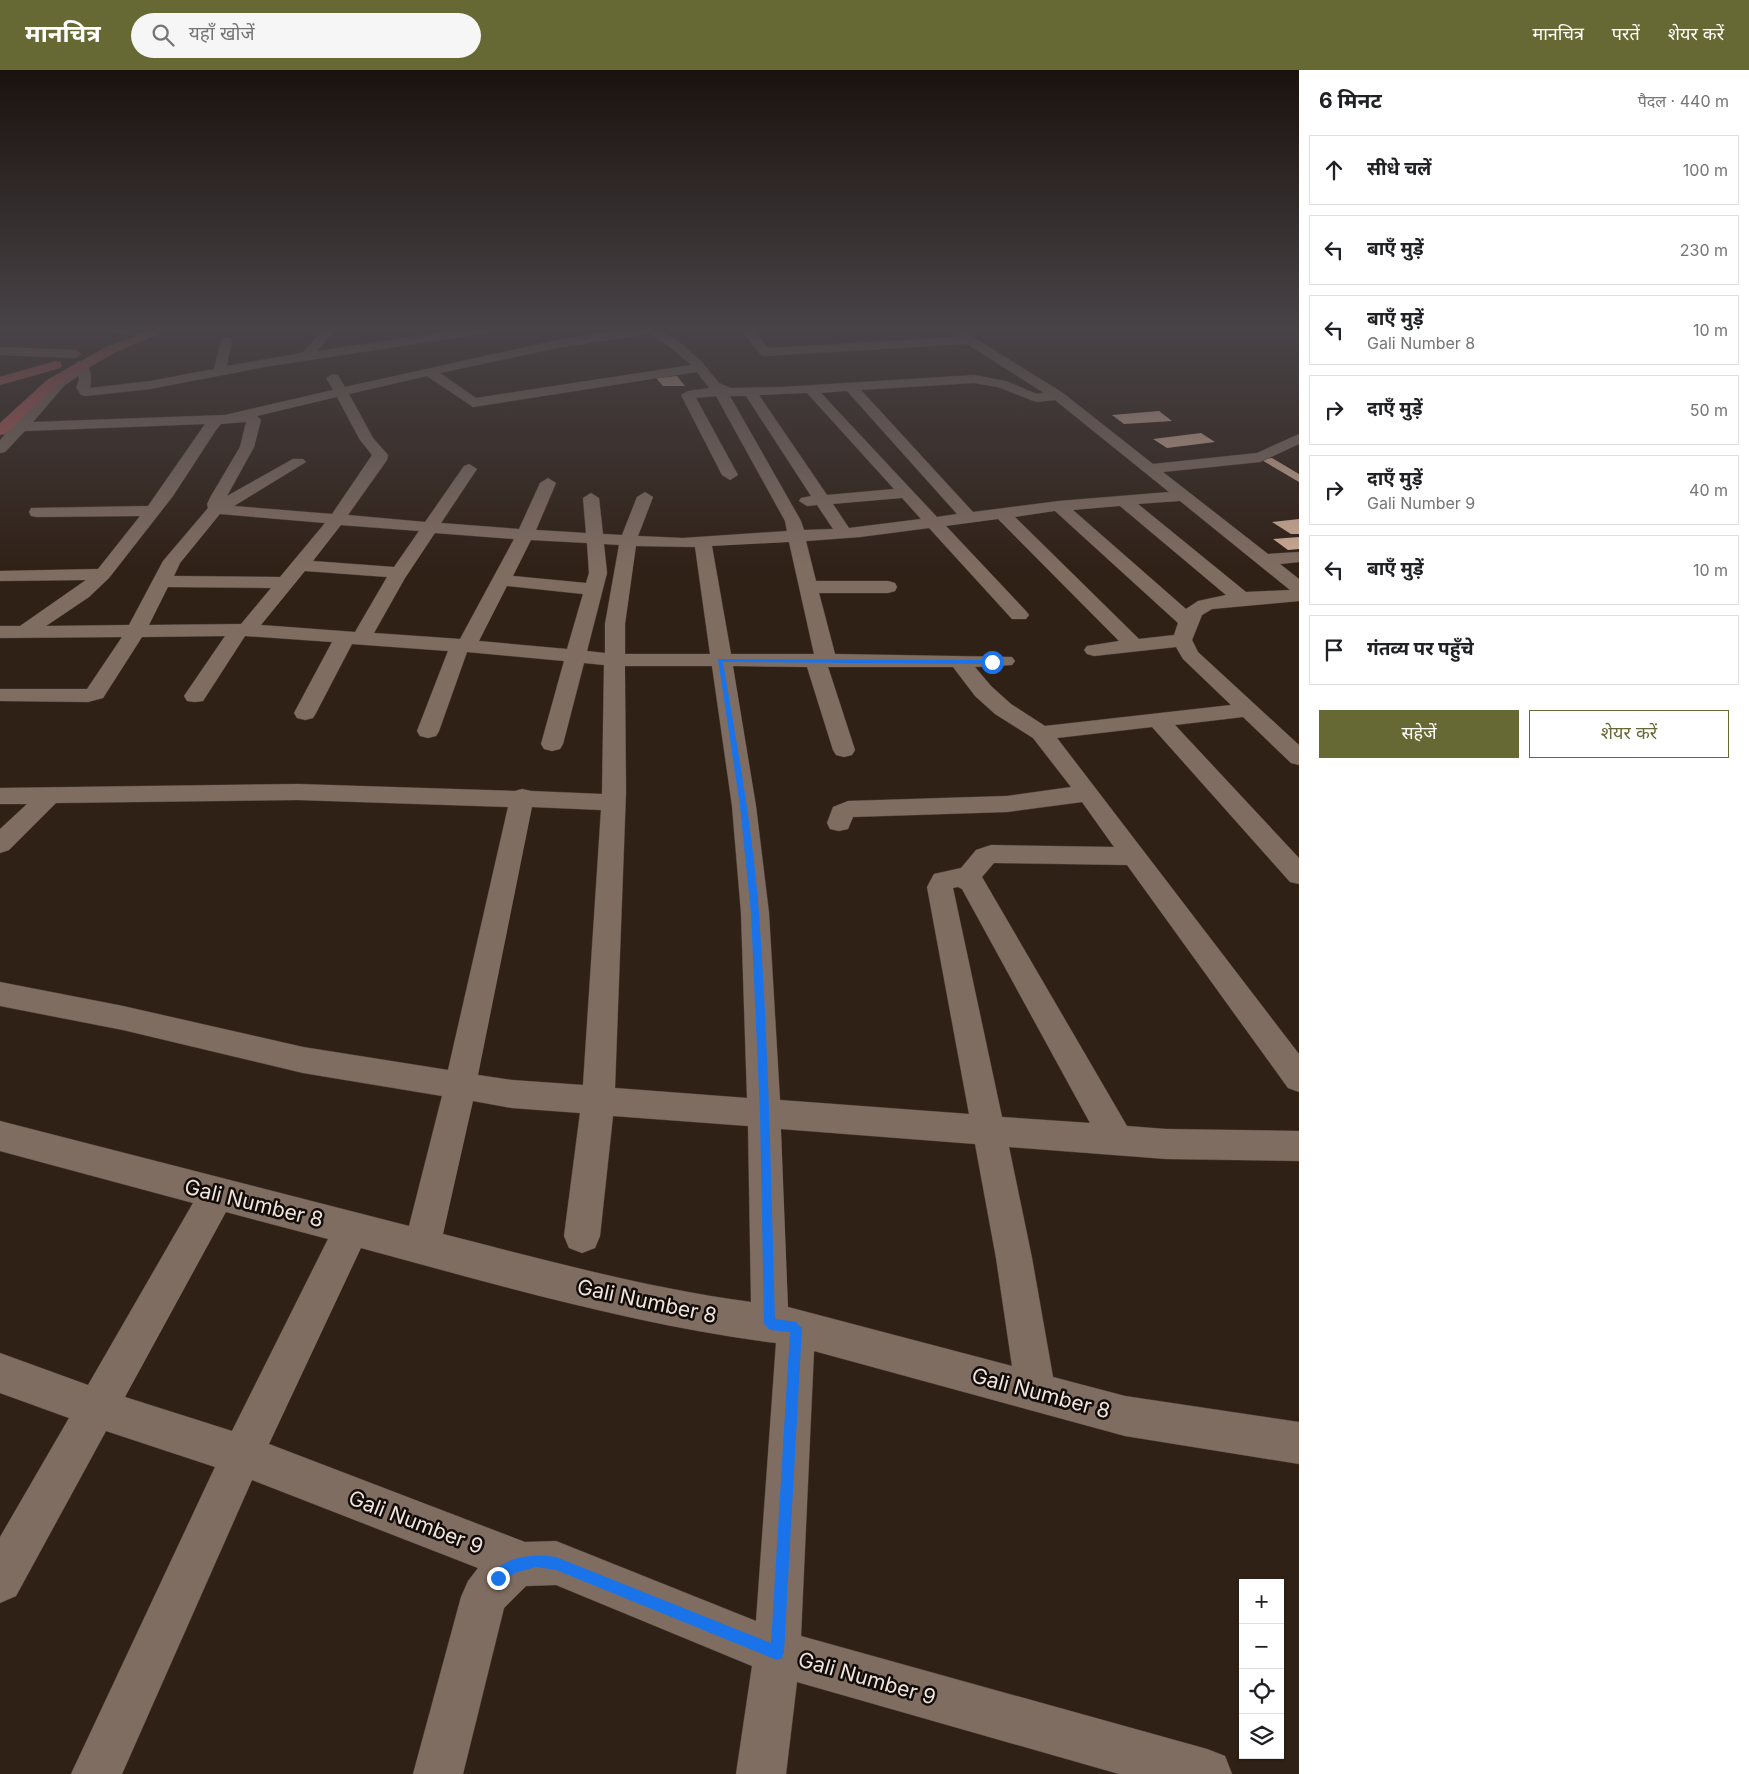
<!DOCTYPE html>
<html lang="hi">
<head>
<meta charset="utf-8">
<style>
  :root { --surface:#fff; --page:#f6f6f6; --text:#202124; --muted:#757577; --line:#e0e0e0; --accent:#666933 }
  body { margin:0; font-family:Inter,"Noto Sans Devanagari",sans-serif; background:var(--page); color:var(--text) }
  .controls { position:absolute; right:15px; bottom:15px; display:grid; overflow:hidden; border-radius:0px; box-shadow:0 1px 4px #0004 }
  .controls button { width:45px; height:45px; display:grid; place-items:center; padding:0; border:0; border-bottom:1px solid var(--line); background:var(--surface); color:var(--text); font:25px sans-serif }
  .stop { position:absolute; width:15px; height:15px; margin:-11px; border:4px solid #1a73e8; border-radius:50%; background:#fff }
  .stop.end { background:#1a73e8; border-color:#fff; box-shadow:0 1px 5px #0008 }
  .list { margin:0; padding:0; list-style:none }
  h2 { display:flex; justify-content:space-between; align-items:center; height:65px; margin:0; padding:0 20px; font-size:21px }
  h2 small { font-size:16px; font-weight:400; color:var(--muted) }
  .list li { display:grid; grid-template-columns:32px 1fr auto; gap:15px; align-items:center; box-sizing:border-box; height:70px; margin:0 10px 10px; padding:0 10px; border:1px solid var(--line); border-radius:0px }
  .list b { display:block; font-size:19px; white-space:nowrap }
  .list p { margin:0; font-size:16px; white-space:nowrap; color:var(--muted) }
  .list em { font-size:16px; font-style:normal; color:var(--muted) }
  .actions { display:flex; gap:10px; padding:15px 20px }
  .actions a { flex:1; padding:11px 0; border:1px solid var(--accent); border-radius:0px; text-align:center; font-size:18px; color:var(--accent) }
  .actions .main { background:var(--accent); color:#fff }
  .icon { flex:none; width:28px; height:28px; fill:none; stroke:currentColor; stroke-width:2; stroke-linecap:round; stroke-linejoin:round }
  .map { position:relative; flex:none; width:1299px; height:1704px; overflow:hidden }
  header { display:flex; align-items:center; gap:30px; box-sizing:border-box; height:70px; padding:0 25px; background:var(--accent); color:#fff }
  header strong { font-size:24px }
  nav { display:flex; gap:28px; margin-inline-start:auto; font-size:18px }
  .search { width:350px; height:45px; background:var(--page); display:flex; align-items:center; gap:12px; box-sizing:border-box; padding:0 18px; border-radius:28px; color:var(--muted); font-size:19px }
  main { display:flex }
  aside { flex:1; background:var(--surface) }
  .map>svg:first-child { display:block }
</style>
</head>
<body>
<header>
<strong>मानचित्र</strong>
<div class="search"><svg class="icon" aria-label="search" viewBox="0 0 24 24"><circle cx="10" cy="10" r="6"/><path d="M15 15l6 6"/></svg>यहाँ खोजें</div>
<nav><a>मानचित्र</a><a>परतें</a><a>शेयर करें</a></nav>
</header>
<main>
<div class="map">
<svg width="1299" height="1704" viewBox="0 0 1299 1704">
  <rect width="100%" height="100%" fill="#302117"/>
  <path fill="#cfac96" d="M677,306L685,316H663L656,308Z
    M1159,341L1172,351L1124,354L1112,345Z
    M1201,363L1215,372L1167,378L1153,369Z
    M1272,388L1299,404V412L1260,389Z
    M1299,449V464H1291L1272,452Z
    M1299,467V479L1288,480L1273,469Z"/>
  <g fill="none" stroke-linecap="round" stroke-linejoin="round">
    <g stroke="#4b3f38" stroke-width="1">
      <path id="minor" d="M108,259H136L140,262L134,266L110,261Z
        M324,259H336L317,281L465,259H495L489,263L270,296L150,319L86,326L81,325L76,317L79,310L78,306L64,316L33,352L225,345L333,320L326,308L333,304L338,305L345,317L562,269L633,259H659L677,270L701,291L719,313L731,318L782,317L974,305L1006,311L1037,324L1044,323L967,274L765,286L761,285L741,259H753L768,278L957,267L946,259H960L1063,323L1153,394L1257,383L1299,364V374L1260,392L1163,402L1268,484L1299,482V492L1280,494L1299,509V531L1212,539L1202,545L1192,570L1198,582L1299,675V695L1291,693L1243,647L1175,655L1299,788V814L1290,812L1152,657L1057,668L1299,984V1022L1288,1018L1127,795L994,793L982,807L1127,1056L1166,1059L1299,1061V1091L1166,1089L1009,1077L1032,1188L1053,1307L1125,1326L1299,1352V1394L1125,1366L814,1281L801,1566L1207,1679L1225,1686L1232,1704H1119L797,1612L786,1704H736L752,1596L556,1515L526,1516L504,1538L463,1704H413L461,1527L468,1511L478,1498L252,1410L122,1704H71L215,1397L106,1361L16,1526L0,1533V1467L69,1348L0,1323V1283L88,1315L193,1133L0,1081V1051L409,1156L442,1026L303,1003L123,960L0,936V912L123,936L303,977L448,1000L508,737L298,730L56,733L9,780L0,783V759L27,734H0V718L298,714L515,721L522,719L531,721L602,724L604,595L584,593L563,674L560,679L552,681L544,679L541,674L564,591L467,582L439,661L436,666L428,668L420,666L417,661L448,581L352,574L316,643L313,648L305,650L297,648L294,643L332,572L245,566L203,631L195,632L187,631L184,626L225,566L142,567L103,628L88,632L0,631V619H87L122,567L0,568V556H20L86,510L0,511V501L98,499L140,446L37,447L31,446L29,442L31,438L148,436L205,354L25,361L5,382L0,383V370C15,355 56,299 76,300L77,292L81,291C92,294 92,309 90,318L150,311L214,299L222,267H230L232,270L227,296L302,283ZM650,264L669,276L691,295L476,328L440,303L562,277ZM697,302L709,318L688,321L681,325L722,405L730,410L738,405L696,328L716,326L785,451L787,461L683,468L638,466L653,427L645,422L637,427L622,465L603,464L599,428L591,423L583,428L586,463L536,460L556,413L548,408L540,413L519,459L441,453L477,399L469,394L464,396L425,452L348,445L387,390L388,385L373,368L349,324L427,306L473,337ZM974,313L998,317L1036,332L1055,330L1169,422L1059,431L973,442L861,320ZM847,321L957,444L937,447L821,323ZM807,323L894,419L827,425L759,325ZM730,326H746L811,426L801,428L799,431L807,436L817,435L833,459L804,460L801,451ZM337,327L360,370L372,385L332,444L234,436L306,392L303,389H293L227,426L254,377L261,350L257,346ZM246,352L240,377L211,426L207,434L208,438L163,491L129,555L46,556L89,527L109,508L173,426L216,360L221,354ZM902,428L921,449L849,458L833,434ZM1180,431L1290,520L1246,522L1138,434ZM1120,436L1226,525L1198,531L1186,539L1073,440ZM1055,441L1178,553L1174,565L1139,569L1015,447ZM220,444L325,453L280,507L174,506L180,493ZM998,449L1119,571L1087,576L1084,580L1087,584L1094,586L1176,577L1183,589L1231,635L1045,656L1011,634L991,616L975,597L1012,595L1015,591L1012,587L835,584L819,523H888L895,521L897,517L895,513L888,511H816L806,471L860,467L929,458L1012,549H1026L1029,545L1026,541L946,456ZM341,455L419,461L394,497L313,491ZM435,463L514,469L460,569L374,563L405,508ZM531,470L587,473L589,503L586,513L513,506ZM789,472L814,584H731L712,476ZM604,474L619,475L605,554V583L587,581L607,503ZM636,476L695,477L710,584H625V554ZM305,501L387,507L355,562L261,555ZM507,516L583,524L567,579L479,571ZM168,517L271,518L241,554L149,555ZM625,596H712L732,736L741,843L747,1028L615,1018L626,722ZM733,596L807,597L833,680L836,685L844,687L852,685L855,680L828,597H953L975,626L995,644L1033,668L1071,717L1007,726L848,731L833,737L827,753L830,759L839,761L848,759L853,747L1007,742L1082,732L1114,777L991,775L976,780L961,798L934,804L927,817L969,1044L780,1030L769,843L756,736ZM532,737L601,740L583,1015L512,1010L478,1005ZM958,817L962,819L1090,1053L1002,1047L953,818ZM473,1031L512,1038L580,1043L564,1166L569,1178L582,1183L595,1178L600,1166L613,1046L748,1056L751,1232C646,1218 545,1190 443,1164ZM781,1059L975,1074L996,1188L1012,1296L788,1237ZM226,1142L328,1169L232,1361L125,1327ZM361,1178C498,1215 635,1255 776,1273L756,1551L556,1471L525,1472L269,1374Z
        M0,277L76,280L82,284L76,288L0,285Z"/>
    </g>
    <g stroke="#4b3f38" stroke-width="1">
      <path id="major" d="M154,259H171L114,283L57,316L5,364L0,365V353L47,310L106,277Z
        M56,291L60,292L62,295L60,298L0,315V307Z"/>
    </g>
    <use href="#minor" fill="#806d62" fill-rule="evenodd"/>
    <use href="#major" fill="#b75c5c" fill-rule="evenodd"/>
  </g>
  <linearGradient id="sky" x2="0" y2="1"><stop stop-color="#1a120d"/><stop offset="0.52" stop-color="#484347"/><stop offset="1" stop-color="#484347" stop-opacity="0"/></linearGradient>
  <rect width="1299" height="498" fill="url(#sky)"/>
  <path fill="#1a73e8" d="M718,589L992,590L995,592L992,594L723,592C737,676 753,759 759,844C769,978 771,1114 775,1249L796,1252L802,1258L784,1583L782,1588L777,1590L556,1500L536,1497L515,1503L498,1514L493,1512L491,1508C501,1485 536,1484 556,1487L771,1573L790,1262L770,1260L764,1254L760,1044L751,843L740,736Z"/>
  <g text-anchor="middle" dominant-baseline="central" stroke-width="5" stroke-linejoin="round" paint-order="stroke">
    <g font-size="21" fill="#efe5de" stroke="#130c08">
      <text transform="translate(254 1133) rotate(14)">Gali Number 8</text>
      <text transform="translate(647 1231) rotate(12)">Gali Number 8</text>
      <text transform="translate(1041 1323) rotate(15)">Gali Number 8</text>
      <text transform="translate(416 1452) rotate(21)">Gali Number 9</text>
      <text transform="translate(867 1608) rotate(16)">Gali Number 9</text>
    </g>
  </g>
</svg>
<div class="controls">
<button>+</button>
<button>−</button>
<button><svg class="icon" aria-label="locate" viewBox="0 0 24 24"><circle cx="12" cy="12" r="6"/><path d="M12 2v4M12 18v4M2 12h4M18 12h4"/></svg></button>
<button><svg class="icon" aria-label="layers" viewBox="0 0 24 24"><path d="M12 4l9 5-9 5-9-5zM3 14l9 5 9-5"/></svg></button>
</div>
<div class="stop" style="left:992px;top:592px"></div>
<div class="stop end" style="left:498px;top:1508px"></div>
</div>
<aside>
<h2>6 मिनट<small>पैदल · 440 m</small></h2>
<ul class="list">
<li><svg class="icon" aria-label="ahead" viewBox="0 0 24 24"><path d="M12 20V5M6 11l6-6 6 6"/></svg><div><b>सीधे चलें</b></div><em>100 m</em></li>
<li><svg class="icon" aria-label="left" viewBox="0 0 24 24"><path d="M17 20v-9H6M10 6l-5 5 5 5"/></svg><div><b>बाएँ मुड़ें</b></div><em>230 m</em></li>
<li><svg class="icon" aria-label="left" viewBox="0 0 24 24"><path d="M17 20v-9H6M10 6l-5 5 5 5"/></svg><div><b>बाएँ मुड़ें</b><p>Gali Number 8</p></div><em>10 m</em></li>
<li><svg class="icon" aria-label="right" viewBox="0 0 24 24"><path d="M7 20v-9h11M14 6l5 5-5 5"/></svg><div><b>दाएँ मुड़ें</b></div><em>50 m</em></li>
<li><svg class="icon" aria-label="right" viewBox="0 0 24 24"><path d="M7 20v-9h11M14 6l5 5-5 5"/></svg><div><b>दाएँ मुड़ें</b><p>Gali Number 9</p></div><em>40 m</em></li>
<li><svg class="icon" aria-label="left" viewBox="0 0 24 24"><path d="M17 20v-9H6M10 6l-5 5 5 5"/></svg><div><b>बाएँ मुड़ें</b></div><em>10 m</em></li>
<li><svg class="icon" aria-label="arrive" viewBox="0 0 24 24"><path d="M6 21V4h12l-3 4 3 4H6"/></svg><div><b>गंतव्य पर पहुँचे</b></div></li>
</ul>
<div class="actions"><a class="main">सहेजें</a><a>शेयर करें</a></div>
</aside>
</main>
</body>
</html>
